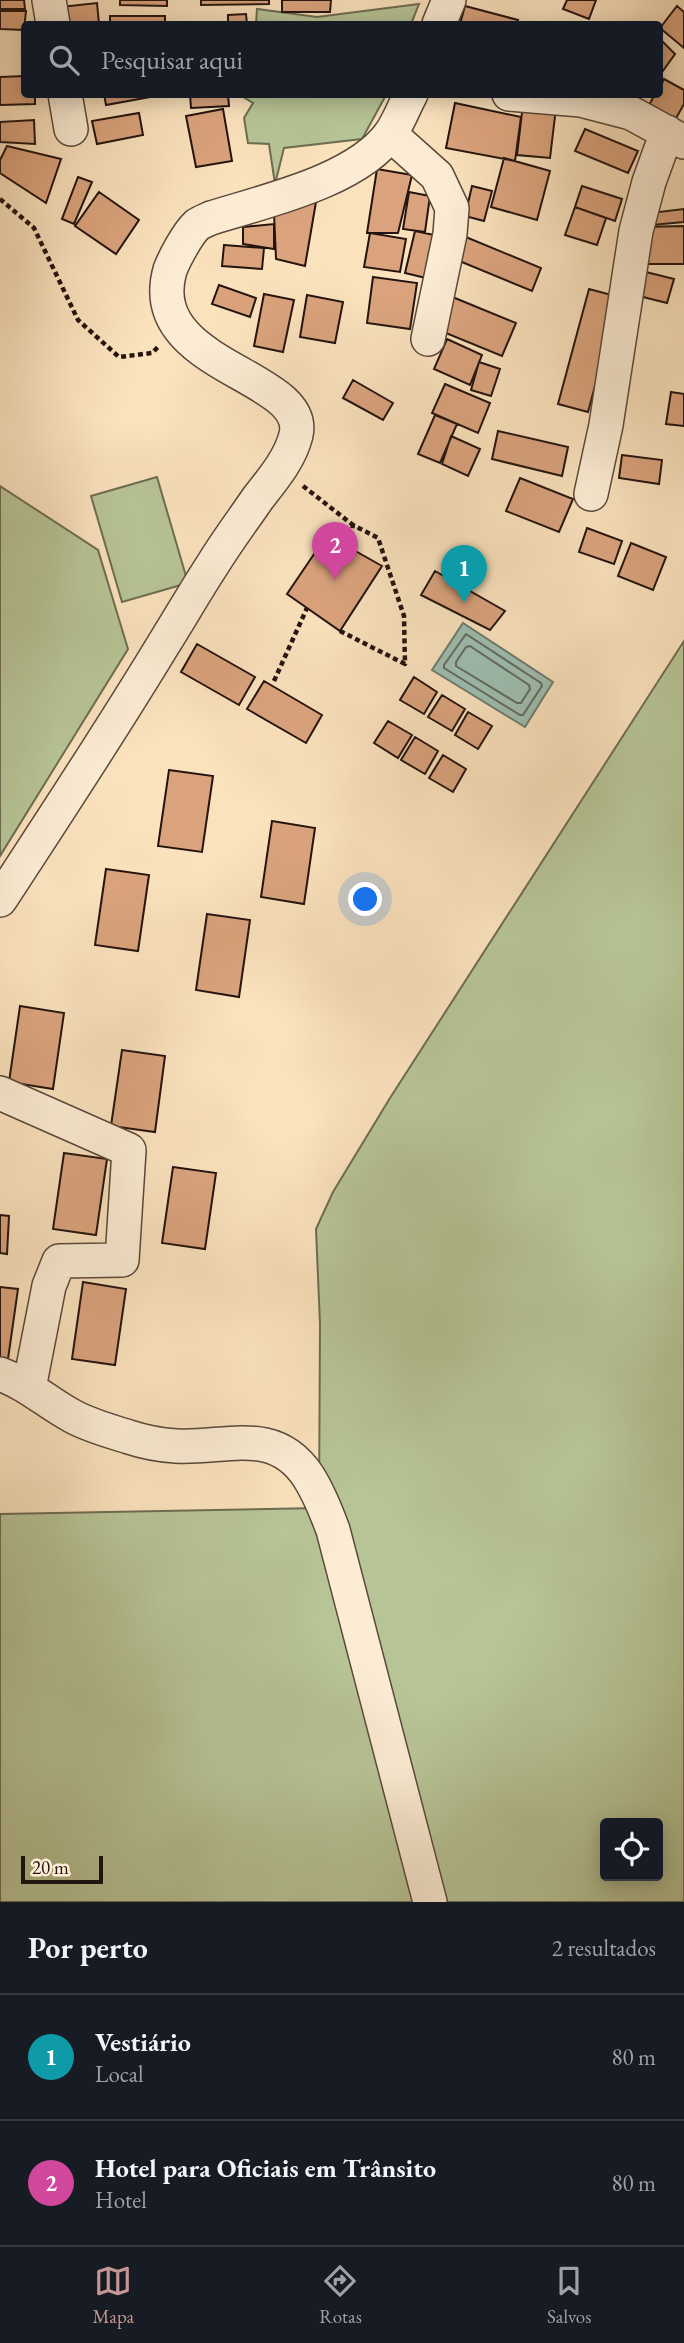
<!DOCTYPE html>
<html lang="pt">
<head>
<meta charset="utf-8">
<style>
  :root { --surface:#171b24; --page:#20242c; --text:#f1f3f6; --muted:#9ea1a6; --line:#363941; --accent:#c59692 }
  body { margin:0; font-family:"EB Garamond",serif; background:var(--page); color:var(--text) }
  .controls { position:absolute; right:21px; bottom:21px; display:grid; overflow:hidden; border-radius:7px; box-shadow:0 4px 18px #0003 }
  .controls button { width:63px; height:63px; display:grid; place-items:center; padding:0; border:0; border-bottom:2px solid var(--line); background:var(--surface); color:var(--text); font:35px sans-serif }
  .scale { position:absolute; left:21px; bottom:18px; width:82px; box-sizing:border-box; padding-left:7px; border:4px solid #24140f; border-top:0; font-size:19px; line-height:24px; white-space:nowrap; color:#24140f; -webkit-text-stroke:5px #fcecd4; paint-order:stroke }
  .you { position:absolute; left:366px; top:900px; width:24px; height:24px; margin:-18px; border:5px solid #fff; border-radius:50%; background:#1a73e8; box-shadow:0 0 0 10px #1a73e833 }
  .badge { display:grid; place-items:center; width:46px; height:46px; border-radius:50%; background:var(--accent); color:#fff; font-size:23px; font-weight:700 }
  .pin { position:absolute; translate:-50% -58px; filter:drop-shadow(0 2px 4px #0008) }
  .pin::after { content:''; position:absolute; top:37px; width:24px; height:21px; background:inherit; clip-path:polygon(0 0,100% 0,50% 100%) }
  .list { margin:0; padding:0; list-style:none }
  h2 { display:flex; justify-content:space-between; align-items:center; height:91px; margin:0; padding:0 28px; font-size:30px }
  h2 small { font-size:23px; font-weight:400; color:var(--muted) }
  .list li { display:grid; grid-template-columns:46px 1fr auto; gap:21px; align-items:center; box-sizing:border-box; height:126px; padding:0 28px; border-top:2px solid var(--line) }
  .list b { display:block; font-size:26px; white-space:nowrap }
  .list p { margin:0; font-size:23px; white-space:nowrap; color:var(--muted) }
  .list em { font-size:23px; font-style:normal; color:var(--muted) }
  .icon { flex:none; width:38px; height:38px; fill:none; stroke:currentColor; stroke-width:2; stroke-linecap:round; stroke-linejoin:round }
  .map { position:relative; flex:none; width:684px; height:1902px; overflow:hidden }
  .search { position:absolute; background:var(--surface); box-shadow:0 4px 18px #0003; left:21px; right:21px; top:21px; height:77px; display:flex; align-items:center; gap:18px; box-sizing:border-box; padding:0 24px; border-radius:7px; color:var(--muted); font-size:26px }
  .sheet { height:343px; background:var(--surface) }
  nav { display:flex; justify-content:space-around; align-items:center; box-sizing:border-box; height:98px; border-top:2px solid var(--line); background:var(--surface); font-size:19px; color:var(--muted) }
  nav a { display:grid; justify-items:center; gap:4px }
  nav .on { color:var(--accent) }
  .map>svg:first-child { display:block }
</style>
</head>
<body>
<div class="map">
<svg width="684" height="1902" viewBox="0 0 684 1902">
  <rect width="100%" height="100%" fill="#fae2bd"/>
  <filter id="stains"><feTurbulence type="fractalNoise" baseFrequency=".00286" numOctaves="4"/><feColorMatrix values="0 0 0 0 .2 0 0 0 0 .09 0 0 0 0 .02 0 0 0 .5 -.17"/></filter>
  <radialGradient id="worn" r=".72"><stop offset=".6" stop-color="#630" stop-opacity="0"/><stop offset="1" stop-color="#630" stop-opacity=".3"/></radialGradient>
  <path fill="#b7c496" stroke="#6e6c52" stroke-width="2" fill-rule="evenodd" d="M419,4L411,24H256L257,9L317,17Z
    M240,95H386L362,139L284,148L275,184L269,144L248,143L244,118L253,103Z
    M157,477L188,583L122,602L91,496Z
    M0,486L98,550L128,649L0,856Z
    M684,641V1902H0V1514L319,1508L320,1324L316,1229L333,1192L390,1098ZM605,1823H658V1876H605Z"/>
  <path fill="#9ebeb0" stroke="#6d7a70" stroke-width="2" d="M463,623L553,682L525,727L432,670Z"/>
  <g fill="none" stroke-linecap="round" stroke-linejoin="round">
    <path stroke="#616960" stroke-width="2" d="M466,634L541,683L542,686L523,715H520L444,668V665Z
      M470,646L529,685L530,689L521,703H517L456,666V662L466,647Z"/>
  </g>
  <path fill="#daa37d" stroke="#24140f" stroke-width="2" d="M0,0H24L25,9H0Z
    M120,0H167V6L120,5Z
    M201,0H269V4L201,5Z
    M282,0H331L330,12H282Z
    M567,0H596L589,19L563,9Z
    M97,3L99,24H54L52,8Z
    M465,6L518,20L516,24H460Z
    M677,6L684,12V48L660,28Z
    M0,11H26L24,30L0,29Z
    M246,14L247,24H228V15Z
    M110,16H165V24H110Z
    M660,39L675,54L660,75Z
    M24,76V94H35V104L0,105V77Z
    M664,79L684,90V104L674,122L648,107L655,94H660V87Z
    M104,94H156V96L106,105Z
    M190,94H228L229,106L191,108Z
    M455,103L521,117L515,161L446,148Z
    M523,104L556,108L550,158L517,155Z
    M223,109L232,161L196,167L186,116Z
    M139,113L143,135L97,144L92,121Z
    M34,120L35,144L0,142V122Z
    M585,129L638,151L628,173L575,151Z
    M7,146L61,159L46,203L0,173V160Z
    M504,158L550,171L537,220L491,207Z
    M377,169L412,175L398,233H367Z
    M78,177L92,182L74,224L62,219Z
    M472,186L492,191L484,221L465,216Z
    M582,186L622,199L615,221L575,207Z
    M99,192L139,220L116,254L75,226Z
    M409,192L430,196L425,232L403,229Z
    M316,202L305,266L276,259L274,213Z
    M575,207L606,218L597,245L565,235Z
    M684,209V222L652,225L650,213Z
    M274,224V249L243,244V227Z
    M684,226V264H645L644,227Z
    M415,231L439,236L430,279L405,273Z
    M370,233L406,239L400,272L364,267Z
    M461,235L541,268L532,291L452,258Z
    M224,245L264,248L262,269L222,266Z
    M646,272L674,279L667,303L639,296Z
    M373,277L417,283L410,329L367,323Z
    M219,285L256,298L250,317L212,304Z
    M589,289L619,297L588,412L558,404Z
    M264,294L294,300L283,352L254,346Z
    M307,295L343,302L335,343L300,337Z
    M450,296L516,323L502,356L436,329Z
    M447,339L482,355L470,385L434,369Z
    M479,362L500,369L491,396L471,390Z
    M353,380L393,403L383,420L343,398Z
    M445,384L490,403L478,433L432,413Z
    M671,392L684,394V426L666,424Z
    M435,415L457,424L440,463L418,454Z
    M498,431L568,447L562,476L492,459Z
    M451,436L480,449L468,476L442,464Z
    M622,455L662,460L659,484L619,478Z
    M520,478L573,499L559,532L506,511Z
    M587,528L622,541L614,564L579,552Z
    M327,535L382,566L340,631L287,594Z
    M631,543L666,557L653,590L618,576Z
    M435,571L505,611L490,630L421,595Z
    M197,644L255,677L239,705L181,672Z
    M414,677L437,692L424,714L400,700Z
    M264,681L322,715L306,743L247,709Z
    M442,695L465,709L452,731L428,717Z
    M468,712L492,726L478,749L455,735Z
    M388,721L412,735L398,758L374,743Z
    M415,737L438,751L425,774L401,760Z
    M443,755L466,769L453,792L429,778Z
    M169,770L213,776L202,852L158,846Z
    M272,821L315,828L304,904L261,897Z
    M106,869L149,875L138,951L95,945Z
    M207,914L250,920L239,997L196,990Z
    M20,1006L64,1013L53,1089L9,1082Z
    M122,1050L165,1056L155,1132L111,1126Z
    M64,1153L107,1159L96,1235L53,1229Z
    M173,1167L216,1173L205,1249L162,1243Z
    M0,1215L9,1216L7,1254L0,1253Z
    M83,1282L126,1289L115,1365L72,1359Z
    M0,1287L18,1289L7,1366L0,1365Z"/>
  <g fill="none" stroke-linecap="round" stroke-linejoin="round">
    <g stroke="#5a483a" stroke-width="36">
      <path id="minor" d="M49,0L53,24
        M439,24L449,0
        M65,94L71,129
        M509,94L581,100L631,113L684,142
        M390,134L437,176L452,208L450,234L428,339
        M591,494L606,425L636,231L649,182L667,132
        M0,900C55,816 111,731 163,645C180,618 196,590 213,564C227,541 243,520 258,498C273,479 290,459 296,435C310,374 142,368 170,270C174,259 188,233 197,225C201,222 207,220 211,218C265,201 357,181 391,133C399,121 404,107 411,94
        M0,1093L129,1150L122,1260L59,1261L49,1286L29,1388
        M0,1374C30,1385 47,1403 74,1417C91,1426 110,1431 129,1437C144,1442 160,1445 176,1446C225,1449 274,1425 308,1476C319,1493 326,1511 333,1530L430,1902"/>
    </g>
    <path stroke="#24140f" stroke-width="4.5" stroke-dasharray="5 3.5" stroke-linecap="butt" d="M0,199L34,228L78,320L119,357L152,353L159,346
      M303,486L353,525
      M340,631L405,664L404,616L378,538L353,525L349,547
      M274,681L307,608"/>
    <use href="#minor" stroke="#fcecd4" stroke-width="33"/>
  </g>
  <rect width="100%" height="100%" filter="url(#stains)"/>
  <rect width="100%" height="100%" fill="url(#worn)"/>
</svg>
<div class="controls">
<button><svg class="icon" aria-label="locate" viewBox="0 0 24 24"><circle cx="12" cy="12" r="6"/><path d="M12 2v4M12 18v4M2 12h4M18 12h4"/></svg></button>
</div>
<div class="scale">20 m</div>
<div class="you"></div>
<div class="pin badge" style="left:464px;top:603px;background:#0f9aa8">1</div>
<div class="pin badge" style="left:335px;top:580px;background:#d1479c">2</div>
<div class="search"><svg class="icon" aria-label="search" viewBox="0 0 24 24"><circle cx="10" cy="10" r="6"/><path d="M15 15l6 6"/></svg>Pesquisar aqui</div>
</div>
<section class="sheet">
<h2>Por perto<small>2 resultados</small></h2>
<ul class="list">
<li><span class="badge" style="background:#0f9aa8">1</span><div><b>Vestiário</b><p>Local</p></div><em>80 m</em></li>
<li><span class="badge" style="background:#d1479c">2</span><div><b>Hotel para Oficiais em Trânsito</b><p>Hotel</p></div><em>80 m</em></li>
</ul>
</section>
<nav>
<a class="on"><svg class="icon" aria-label="map" viewBox="0 0 24 24"><path d="M3 6l6-2 6 2 6-2v14l-6 2-6-2-6 2zM9 4v14M15 6v14"/></svg>Mapa</a>
<a><svg class="icon" aria-label="directions" viewBox="0 0 24 24"><path d="M12 3l9 9-9 9-9-9zM9 14v-3h6M13 9l2 2-2 2"/></svg>Rotas</a>
<a><svg class="icon" aria-label="saved" viewBox="0 0 24 24"><path d="M7 4h10v16l-5-4-5 4z"/></svg>Salvos</a>
</nav>
</body>
</html>
